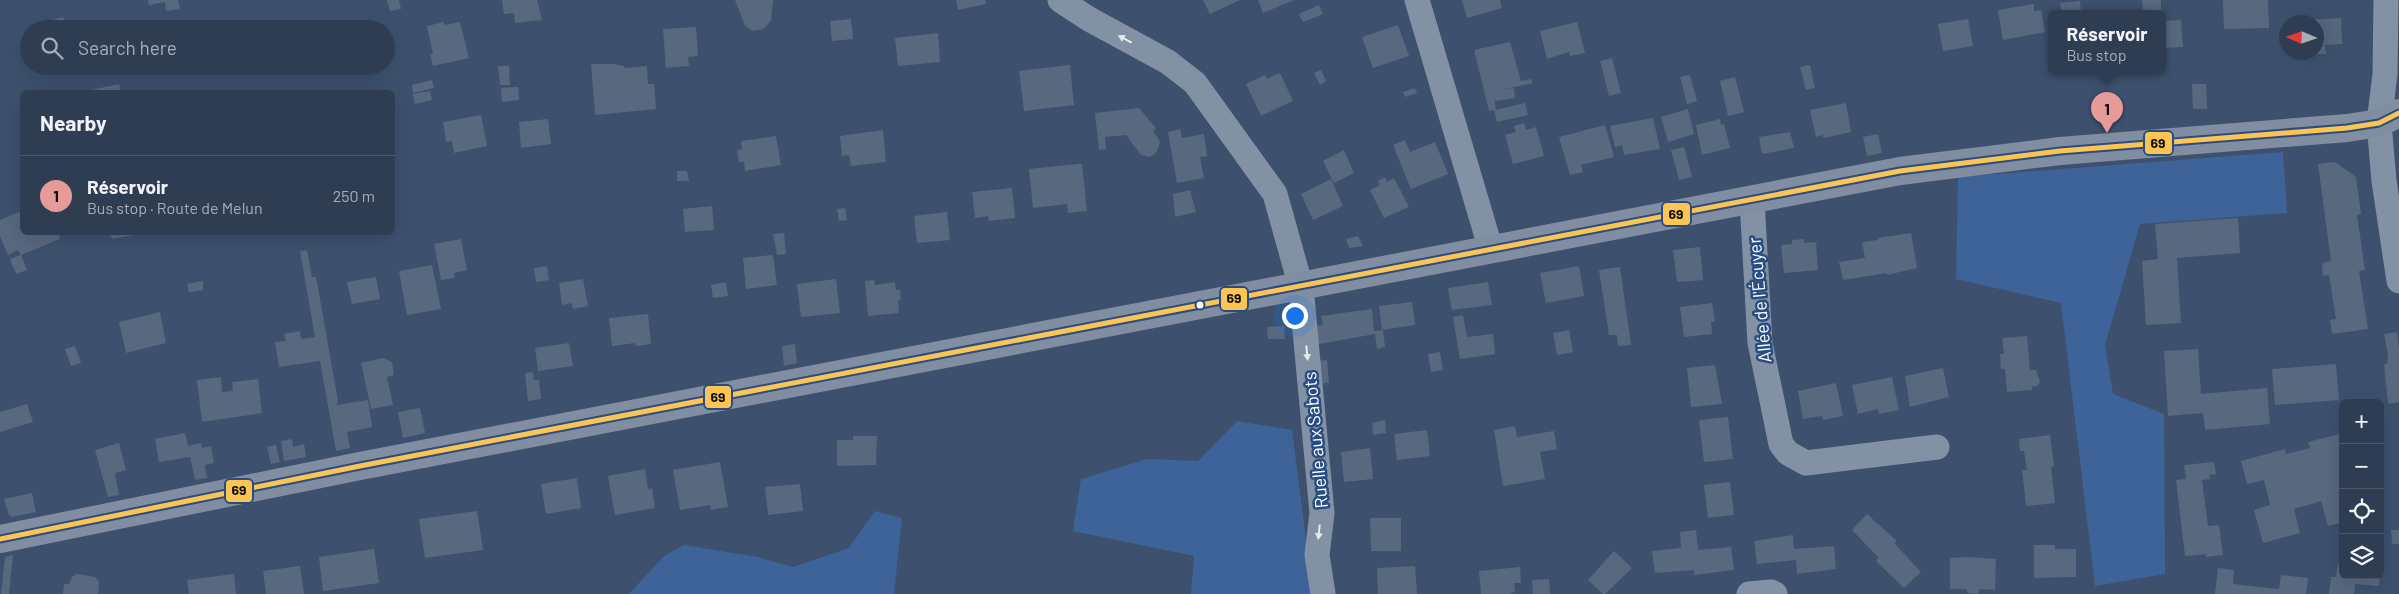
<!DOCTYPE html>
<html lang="en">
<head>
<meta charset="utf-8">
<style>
  :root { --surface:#2e3d52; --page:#364459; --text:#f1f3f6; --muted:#a7aeb8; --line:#495669; --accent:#e69b98 }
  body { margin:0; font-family:Barlow,sans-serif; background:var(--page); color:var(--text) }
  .controls { position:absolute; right:15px; bottom:15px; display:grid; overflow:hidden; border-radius:8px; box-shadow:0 5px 20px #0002 }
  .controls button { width:45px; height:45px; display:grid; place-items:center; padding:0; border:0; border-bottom:1px solid var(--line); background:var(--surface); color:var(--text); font:25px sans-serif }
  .compass { position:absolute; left:2279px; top:15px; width:45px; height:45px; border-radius:50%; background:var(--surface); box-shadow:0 5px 20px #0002; rotate:272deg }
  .you { position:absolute; left:1294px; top:315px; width:18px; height:18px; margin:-12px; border:4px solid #fff; border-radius:50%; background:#1a73e8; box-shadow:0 0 0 8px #1a73e833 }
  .badge { display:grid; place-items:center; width:32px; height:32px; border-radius:50%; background:var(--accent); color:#111; font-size:16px; font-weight:700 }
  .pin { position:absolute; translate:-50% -41px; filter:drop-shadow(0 1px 2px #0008) }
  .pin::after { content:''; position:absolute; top:26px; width:18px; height:15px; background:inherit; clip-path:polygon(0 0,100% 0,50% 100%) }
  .popup { position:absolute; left:2048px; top:10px; width:118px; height:65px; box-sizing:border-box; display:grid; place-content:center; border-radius:8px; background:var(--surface); filter:drop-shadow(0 1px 4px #0005); font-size:16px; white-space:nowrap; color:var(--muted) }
  .popup b { font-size:19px; color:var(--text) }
  .popup::after { content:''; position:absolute; left:50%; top:100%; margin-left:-10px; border:10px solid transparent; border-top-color:var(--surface) }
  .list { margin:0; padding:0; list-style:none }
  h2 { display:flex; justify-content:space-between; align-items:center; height:65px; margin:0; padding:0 20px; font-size:21px }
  h2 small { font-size:16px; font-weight:400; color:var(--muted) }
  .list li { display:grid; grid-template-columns:32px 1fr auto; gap:15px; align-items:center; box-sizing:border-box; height:80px; padding:0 20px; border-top:1px solid var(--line) }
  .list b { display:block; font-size:19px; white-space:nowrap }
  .list p { margin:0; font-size:16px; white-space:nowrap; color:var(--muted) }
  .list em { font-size:16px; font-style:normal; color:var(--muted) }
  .icon { flex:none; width:28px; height:28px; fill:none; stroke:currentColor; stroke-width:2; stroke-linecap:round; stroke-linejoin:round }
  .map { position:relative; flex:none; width:2399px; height:594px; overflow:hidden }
  .search { position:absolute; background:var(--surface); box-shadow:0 5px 20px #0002; left:20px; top:20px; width:375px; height:55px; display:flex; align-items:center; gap:12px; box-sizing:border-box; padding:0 18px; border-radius:28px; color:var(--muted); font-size:19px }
  .panel { position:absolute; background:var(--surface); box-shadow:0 5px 20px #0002; left:20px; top:90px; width:375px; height:145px; border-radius:8px }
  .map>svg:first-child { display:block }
</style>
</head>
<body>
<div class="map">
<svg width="2399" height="594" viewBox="0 0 2399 594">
  <rect width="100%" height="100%" fill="#3d516e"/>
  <path fill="#3e6398" d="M2283,152L2287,213L2140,224L2105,345L2113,394L2164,414L2165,574L2095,586L2061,303L1956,279L1958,177Z
    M1237,421L1292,430L1313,594H1191L1194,556L1073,531L1081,479L1147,459L1198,461Z
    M875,511L902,518L894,594H629L664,556L684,545L757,557L793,567L849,548Z"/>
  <path fill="#58687f" d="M148,0H178L180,9L166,11L165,2L149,5Z
    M387,0H399L401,9L390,11Z
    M502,0H537L542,20L515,23L514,13L504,14Z
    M735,0H773L771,21L763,29L753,31L745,26Z
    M956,0H985L986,4L958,10Z
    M1203,0H1240L1210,14Z
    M1258,0H1294L1263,13Z
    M1462,0H1500L1502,8L1467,18Z
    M2142,0H2161V14H2143Z
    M2223,0H2268L2269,28L2224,29Z
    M2080,1L2081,12L2062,14L2060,3Z
    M2034,4V11L2041,10L2045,32L2003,40L1998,10Z
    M1319,5L1323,14L1303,22L1299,14Z
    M63,17L67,29H51L49,21Z
    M2341,18L2342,44L2325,45L2326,54H2316V22H2301V20Z
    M851,19L853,39L832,41L830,21Z
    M1968,19L1973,46L1943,51L1938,24Z
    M2181,20L2183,47L2162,48V21Z
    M444,22V25L460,22L469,58L433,66L430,54H433L427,26Z
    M1577,22L1585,53L1570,56L1569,52L1547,59L1540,31Z
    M1398,25L1409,56L1373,68L1362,37Z
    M696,27L698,56L688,57L689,66L666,68L663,29Z
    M938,33L940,62L898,66L895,38Z
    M1510,42L1521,81L1531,79L1533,83L1500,90L1514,88L1515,98L1495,101L1493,91L1496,110L1525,103L1528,115L1497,122L1494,110L1489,111L1474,50Z
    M1612,58L1621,93L1609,96L1600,61Z
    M591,64H613L624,66L625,68L647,66L648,84H654L656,109L595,115Z
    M1070,65L1074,105L1024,111L1019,71Z
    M1810,65L1815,88L1806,90L1800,67Z
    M498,66H509L510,85H500Z
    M1321,70L1326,81L1320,85L1314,73Z
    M1280,73L1293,101L1261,116L1246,84L1265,75L1267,79Z
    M1690,75L1697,101L1687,104L1680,77Z
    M1735,77L1744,112L1728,116L1720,81Z
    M432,80L434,88L413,93L412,85Z
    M119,84L121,92H92L91,90Z
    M2192,84H2206L2207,109H2193Z
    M518,87L519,100L502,102L501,88Z
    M1415,88L1417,93L1405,97L1403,92Z
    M430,91L432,100L415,104L413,94Z
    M1846,103L1851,132L1824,138L1823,135L1816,137L1810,110Z
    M1139,108L1156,128L1153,131L1160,142L1156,153L1150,157L1141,155L1126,135L1105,137L1106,149L1099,150L1095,113Z
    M1688,109L1694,134L1668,142L1661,117Z
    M481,115L487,146L454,153L452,141L446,142L443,122Z
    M1653,118L1660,149L1624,155L1622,145L1615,147L1610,126Z
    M548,119L551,144L521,148L519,122Z
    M1720,119L1721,125L1724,124L1730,148L1702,155L1696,125Z
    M1524,123L1526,130L1536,127L1544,156L1513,164L1505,135L1516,132L1514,126Z
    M1605,125L1614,157L1581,165L1583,172L1570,175L1559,137Z
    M1180,129L1182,138L1204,134L1207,156L1200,157L1204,178L1177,183L1168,132Z
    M883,130L886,162L851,166L849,155L842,156L840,136Z
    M1790,132L1794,148L1762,154L1759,137Z
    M1878,134L1882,153L1867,156L1863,137Z
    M776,136L781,165L745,171L744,162H739L737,150L742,149L741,141Z
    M1405,140L1410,152L1435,142L1448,174L1411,189L1393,145Z
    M1684,147L1692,177L1679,180L1671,150Z
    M1344,150L1354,173L1334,183L1323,161Z
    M2335,162L2356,177L2361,214L2357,215L2365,270L2359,271L2368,329L2332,334L2330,320L2336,319L2329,275L2323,276L2322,263L2331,261L2318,164Z
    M1078,164H1082L1087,211L1068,213L1067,204L1033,208L1029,169Z
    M677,171H687L689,181H677Z
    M1385,177L1387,182L1394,178L1409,207L1384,218L1370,190L1380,185L1378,181Z
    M1331,179L1343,206L1313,220L1301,194Z
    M1012,188L1015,218L989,221L988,216L975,218L972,192Z
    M1190,190L1196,212L1175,217L1173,194Z
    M712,206L714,230L685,232L683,209Z
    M845,208L847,220L839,221L837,209Z
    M22,211V232H58L60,239L21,255L18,250L8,255L0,236V220Z
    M947,212L950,240L917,243L914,216Z
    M2238,218L2240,253L2177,258L2181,323L2146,325L2142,261L2158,259L2155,224Z
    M110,232H143L144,233L112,239Z
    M784,233L786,254L777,255L773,234Z
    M1911,233L1917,268L1887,275V273L1843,280L1839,262L1865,258L1862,242L1878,240V238Z
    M1358,236L1363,246L1349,248L1346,239Z
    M461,239L467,270L454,273L455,278L441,280L434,244Z
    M1804,239V243L1816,242L1818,270L1784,273L1781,245L1792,244V240Z
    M1700,247L1703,280L1677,282L1673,250Z
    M307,250L312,277H316L320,299L338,401L337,405L368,400L372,427L347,432L350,448L336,451L320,361L279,367L275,342L286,341L284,334L300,331L301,339L315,337L300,251Z
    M21,255L27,270L16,274L10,259Z
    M773,255L777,285L746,289L743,258Z
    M432,265L441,309L407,315L399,271Z
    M547,266L549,280L536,282L534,268Z
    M1579,266L1584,296L1546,303L1540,273Z
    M1620,267L1631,345L1618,346L1617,335H1609L1599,270Z
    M376,277L380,299L352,304L347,282Z
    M583,279L588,306L573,309L572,303L562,305L559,283Z
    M836,279L840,313L801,317L797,284Z
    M874,280L875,285L895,282L896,290H900L901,300L898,301L899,313L868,316L865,281Z
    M203,281V290L189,292L187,284Z
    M726,282L728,296L713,298L711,285Z
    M1488,282L1492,305L1452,310L1448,288Z
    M1412,302L1415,325L1382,330L1379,306Z
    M1712,303L1715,322H1711L1712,334L1684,337L1680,307Z
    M1372,309L1374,331L1383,330L1385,347L1377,349L1375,334L1314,345L1312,326L1323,325L1321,316Z
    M160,312L166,343L126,353L119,322Z
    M648,314L651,344L636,346L635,343L612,346L609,318Z
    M1463,315L1467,337L1493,334L1495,354L1460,359L1453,317Z
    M1284,326L1285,339H1268L1267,327Z
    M1569,330L1573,352L1557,355L1553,333Z
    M2397,332L2399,348V402L2388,404L2384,364H2387L2388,355L2384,334Z
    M2027,336L2030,370H2036L2040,382L2037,386L2032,387V390L2007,392L2005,369H2001L2000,354H2004L2002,338Z
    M569,343L573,366L538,371L535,348Z
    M795,344L797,363L784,366L782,346Z
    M75,346L81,363L71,366L65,349Z
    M2198,349L2201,394L2267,388L2270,424L2205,430L2203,413L2168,416L2164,351Z
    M1440,352L1443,370L1431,372L1428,354Z
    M383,358L392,362L394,375L387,377L393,405L371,409L361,363Z
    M1327,360L1329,383L1318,384L1316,361Z
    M2336,364L2339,400L2275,405L2272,369Z
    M1715,365L1722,404L1691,407L1687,368Z
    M1943,368L1949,397L1910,407L1905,376Z
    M533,372L534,380H539L541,399L528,401L525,373Z
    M221,377L222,392L233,391L232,382L258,379L262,413L202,422L197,380Z
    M1892,377L1899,410L1879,414L1878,409L1858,414L1852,385Z
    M1836,383L1843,416L1823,420L1822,416L1803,419L1798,391Z
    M27,404L33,422L0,432V412Z
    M420,408L425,433L403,438L398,412Z
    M1728,417L1733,459L1704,462L1699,420Z
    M1385,420L1386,433L1373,435L1372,423Z
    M1515,426L1517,437L1554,431L1557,449L1540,452L1545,479L1503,486L1494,430Z
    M1427,430L1430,456L1397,460L1394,434Z
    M185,433L188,446L201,443L202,448L211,446L214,463L205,465L207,478L195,480L190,457L159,462L155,439Z
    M2343,433V522L2328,526L2321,501L2294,509L2300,533L2263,543L2254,510L2270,505L2264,480L2247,484L2241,461L2285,449L2286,454L2310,448L2308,442Z
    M2050,435L2054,466L2051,467L2055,503L2026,506L2022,470H2027L2024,451H2020L2019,439Z
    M853,436H877L876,465L837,466V440H853Z
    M292,439L293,447L304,444L306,457L284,461L281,441Z
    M119,443L126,470L115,473L119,495L108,497L95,450Z
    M276,445L280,462L271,464L267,447Z
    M1370,448L1373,479L1344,482L1341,452Z
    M720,462L728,507L711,510L710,505L680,510L673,470Z
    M2214,462L2216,474L2209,475L2210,479L2202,480L2208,526L2219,525L2223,555L2206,557V554L2185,556L2176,480L2186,479L2184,465Z
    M645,469L648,489L652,488L655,508L615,515L608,476Z
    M577,478L581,508L546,514L541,484Z
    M1730,482L1734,515L1708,518L1704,485Z
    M800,484L803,511L768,515L765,487Z
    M32,493L36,512L12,517L9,515L4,499Z
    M477,511L483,550L425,558L419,519Z
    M1867,514L1897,541L1894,543L1921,572L1904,588L1876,561L1879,558L1852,530Z
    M1370,518H1401V551H1371Z
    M1696,530L1698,550L1731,547L1734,570L1694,575V570L1655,573L1652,551L1681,548L1680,532Z
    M2391,530H2399V544H2392Z
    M1793,535L1794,549L1834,546L1836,569L1797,574L1796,560L1757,564L1754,541Z
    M2034,545H2055V549H2076V577L2034,578Z
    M374,549L379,583L323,591L319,557Z
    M1614,551L1632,568L1605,594H1603L1588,580Z
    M13,555L9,594H1L5,557Z
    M1966,557L1996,559L1995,590L1980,589L1978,594L1968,593L1966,589H1950V558Z
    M2338,563H2343V575H2380L2379,586L2355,584L2354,594H2329L2331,577H2336Z
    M300,566L304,594H266L263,571Z
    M1415,566L1417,594H1378L1377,568Z
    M1520,567L1521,583H1514L1515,592L1508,594H1481L1479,571Z
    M2218,568L2234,570L2233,584L2279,589L2281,575L2308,578L2306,594H2215Z
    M77,574L95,577L99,582L98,594H63L64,584H69L72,577Z
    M234,574L236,594H189L187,580Z
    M1549,579L1550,594H1533L1532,580Z"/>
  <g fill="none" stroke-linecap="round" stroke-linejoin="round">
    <path stroke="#8391a4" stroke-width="25" d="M1060,0L1089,19L1168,62L1195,83L1275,194L1301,287L1322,513L1317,555L1323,594
      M1417,0L1491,250
      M2386,0L2385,74L2379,123L2384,181L2399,281
      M1752,200L1760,343L1781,444L1788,453L1806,463L1937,447
      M1749,594L1771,592L1775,594"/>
    <path stroke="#818ea2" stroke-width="28" d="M0,539L360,466L1900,171L2060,151L2347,128L2379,123L2399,113"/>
    <g stroke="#294d82" stroke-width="9">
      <path id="bus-1" d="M0,539L360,466L1900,171L2060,151L2347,128L2379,123L2399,113"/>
    </g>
    <use href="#bus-1" stroke="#fcc553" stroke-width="5"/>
  </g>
  <defs><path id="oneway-solid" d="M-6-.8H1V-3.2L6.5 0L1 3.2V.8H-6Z" transform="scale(1.25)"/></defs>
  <g fill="#e6e9ed">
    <use href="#oneway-solid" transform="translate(1125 39) rotate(-152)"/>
    <use href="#oneway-solid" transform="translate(1307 353) rotate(85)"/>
    <use href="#oneway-solid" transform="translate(1319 532) rotate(96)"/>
  </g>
  <circle fill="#fff" stroke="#294d82" stroke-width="2" cx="1200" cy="305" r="4.5"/>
  <g text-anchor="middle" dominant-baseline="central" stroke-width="5" stroke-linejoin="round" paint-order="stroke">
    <g font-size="18" fill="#fff" stroke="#294d82">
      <text transform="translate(1759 300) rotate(-95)">Allée de l'Écuyer</text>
      <text transform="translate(1315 440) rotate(-95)">Ruelle aux Sabots</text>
    </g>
  </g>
  <g stroke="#294d82" stroke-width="2">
    <rect x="2144" y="131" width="29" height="24" rx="5" fill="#fcc553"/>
    <rect x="1662" y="202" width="29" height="24" rx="5" fill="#fcc553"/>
    <rect x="1220" y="287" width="28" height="24" rx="5" fill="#fcc553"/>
    <rect x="704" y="385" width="28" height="24" rx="5" fill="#fcc553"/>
    <rect x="225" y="479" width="28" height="24" rx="5" fill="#fcc553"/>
  </g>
  <g font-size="14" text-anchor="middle" font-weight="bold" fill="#111">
    <text x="2158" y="148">69</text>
    <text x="1676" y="219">69</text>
    <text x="1234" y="303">69</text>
    <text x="718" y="402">69</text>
    <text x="239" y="495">69</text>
  </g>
</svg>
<div class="controls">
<button>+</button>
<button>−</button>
<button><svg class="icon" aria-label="locate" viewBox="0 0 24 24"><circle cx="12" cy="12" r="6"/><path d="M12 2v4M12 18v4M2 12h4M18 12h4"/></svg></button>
<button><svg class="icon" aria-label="layers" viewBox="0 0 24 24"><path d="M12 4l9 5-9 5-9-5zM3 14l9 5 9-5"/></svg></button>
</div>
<svg class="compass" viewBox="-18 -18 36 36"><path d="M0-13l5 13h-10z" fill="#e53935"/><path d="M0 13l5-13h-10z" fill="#a7aeb8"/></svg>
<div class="you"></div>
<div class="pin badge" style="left:2107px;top:133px">1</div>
<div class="popup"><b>Réservoir</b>Bus stop</div>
<div class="search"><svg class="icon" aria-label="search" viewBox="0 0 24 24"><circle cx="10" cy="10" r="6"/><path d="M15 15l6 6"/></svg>Search here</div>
<section class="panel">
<h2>Nearby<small></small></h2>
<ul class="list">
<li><span class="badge">1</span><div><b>Réservoir</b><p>Bus stop · Route de Melun</p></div><em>250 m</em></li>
</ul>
</section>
</div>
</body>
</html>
